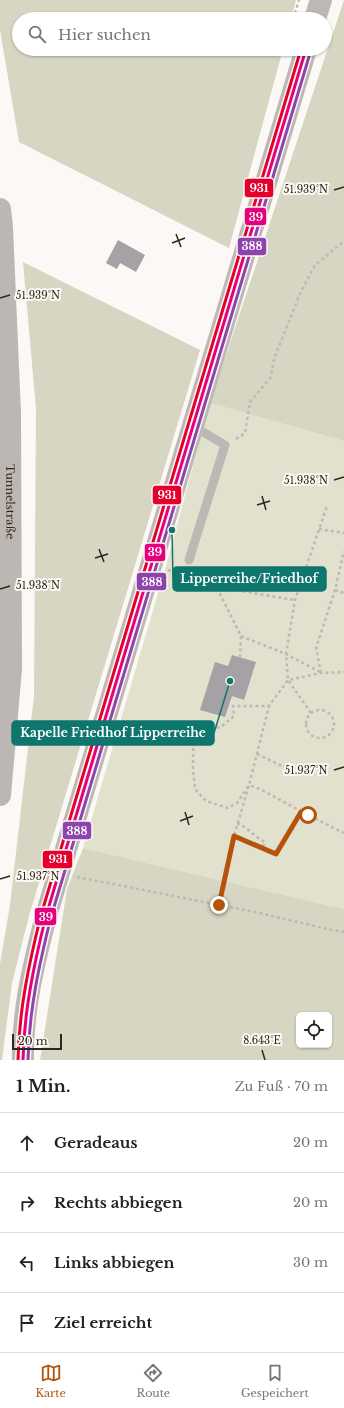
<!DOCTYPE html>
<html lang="de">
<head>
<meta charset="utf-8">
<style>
  :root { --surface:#fff; --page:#f2f2f2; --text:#222; --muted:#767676; --line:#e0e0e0; --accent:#b45309 }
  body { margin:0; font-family:"Libre Baskerville",serif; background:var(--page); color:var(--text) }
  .controls { position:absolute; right:12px; bottom:12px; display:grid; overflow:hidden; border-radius:6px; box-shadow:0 1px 3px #0004 }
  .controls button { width:36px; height:36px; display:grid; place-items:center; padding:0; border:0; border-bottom:1px solid var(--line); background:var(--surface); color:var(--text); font:20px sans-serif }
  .scale { position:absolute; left:12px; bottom:10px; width:50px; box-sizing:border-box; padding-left:4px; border:2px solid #2f261d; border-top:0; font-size:11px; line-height:14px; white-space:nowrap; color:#2f261d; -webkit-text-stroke:3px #fdf8f3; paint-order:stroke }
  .stop { position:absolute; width:12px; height:12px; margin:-9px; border:3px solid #b45309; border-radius:50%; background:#fff }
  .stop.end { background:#b45309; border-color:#fff; box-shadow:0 1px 4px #0008 }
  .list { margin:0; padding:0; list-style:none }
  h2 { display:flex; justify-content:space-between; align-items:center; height:52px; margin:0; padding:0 16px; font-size:17px }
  h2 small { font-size:13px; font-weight:400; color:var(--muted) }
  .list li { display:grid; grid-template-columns:26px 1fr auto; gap:12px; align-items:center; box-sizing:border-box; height:60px; padding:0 16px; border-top:1px solid var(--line) }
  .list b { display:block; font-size:15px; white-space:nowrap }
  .list em { font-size:13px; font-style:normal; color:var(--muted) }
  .icon { flex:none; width:22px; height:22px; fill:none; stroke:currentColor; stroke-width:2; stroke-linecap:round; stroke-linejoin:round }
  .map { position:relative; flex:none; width:344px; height:1060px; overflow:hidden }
  .search { position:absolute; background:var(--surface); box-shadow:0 1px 3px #0004; left:12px; right:12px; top:12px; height:44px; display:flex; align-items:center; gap:10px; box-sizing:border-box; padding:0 14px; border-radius:22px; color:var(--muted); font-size:15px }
  .sheet { height:292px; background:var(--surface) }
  nav { display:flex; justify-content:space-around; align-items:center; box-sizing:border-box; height:56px; border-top:1px solid var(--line); background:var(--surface); font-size:11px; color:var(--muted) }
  nav a { display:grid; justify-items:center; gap:2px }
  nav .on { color:var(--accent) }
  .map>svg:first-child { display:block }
</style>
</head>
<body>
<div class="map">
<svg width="344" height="1060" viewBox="0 0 344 1060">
  <rect width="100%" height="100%" fill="#fbf8f5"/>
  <path fill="#e1e1ce" d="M210,403L344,441V909L83,848L166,566Z"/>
  <path fill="#d6d6c2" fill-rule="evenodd" d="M0,0H296L291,19H19V49H283L229,248L19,142L2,42L0,29Z
    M344,0V441L210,403Z
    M23,262L200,350L29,916L12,983L2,1060H0V964L10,905L34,696L36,409Z
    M83,848L344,909V1060H40L67,889ZM299,1015H329V1045H299Z"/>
  <path fill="#a5a1a5" d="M118,240L145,255L136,272L120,263L117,269L106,263Z
    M232,655L256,662L244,700L232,696L225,717L200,710L215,662L228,666Z"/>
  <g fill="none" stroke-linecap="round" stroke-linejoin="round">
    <path stroke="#beb9b6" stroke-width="2.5" stroke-dasharray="3 3" stroke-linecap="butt" d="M293,19L299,0
      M236,439L245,433L250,402L271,377L274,359L299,296L315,265L344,241
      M319,529L344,533
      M168,570L211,584L217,587L295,600
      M217,588L241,636L240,657
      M335,590L344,593
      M241,636L286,654L320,672
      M321,673L316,648L335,590L344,551
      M306 724a14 14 0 1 1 28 0a14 14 0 1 1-28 0Z
      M311,713L288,680L286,654L295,600L327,506
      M193,732L221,727L234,716L233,706H269L288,680L321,673L344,672
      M119,736L193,732V769L195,789L206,801L228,808L237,803L249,785L269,706
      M257,754L292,771
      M237,823C248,828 255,837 265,842L262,848
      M234,836L276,854L301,812
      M77,877L260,913L327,929L344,932
      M219,905L234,836L249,785L262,790L308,815L344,833"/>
    <path stroke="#bdb8b5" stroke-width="9" d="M189,560L225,445L193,426"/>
    <path stroke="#bdb8b5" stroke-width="22" d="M315,19L321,0
      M23,1060C22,1011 34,963 46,916L306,49"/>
    <path stroke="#bdb7b4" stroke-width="22" id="s1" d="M0,209L2,227L10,413L11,669L0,795"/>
    <g stroke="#fdf8f3" stroke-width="6">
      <path id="bus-1" d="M23,1060C24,1011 34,964 46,916L306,49"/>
    </g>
    <g stroke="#fdf8f3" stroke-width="6">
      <path id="bus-2" d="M28,1060C29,1011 39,965 51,917L311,50"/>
    </g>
    <g stroke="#fdf8f3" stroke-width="6">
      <path id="bus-3" d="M18,1060C19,1010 29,963 41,915L301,49"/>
    </g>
    <use href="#bus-1" stroke="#e5007d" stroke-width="3"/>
    <use href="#bus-2" stroke="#8e44ad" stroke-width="3"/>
    <use href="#bus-3" stroke="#e4002b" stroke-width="3"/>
  </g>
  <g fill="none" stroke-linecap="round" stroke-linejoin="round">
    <path stroke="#b45309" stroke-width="5" d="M219,905L234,836L276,854L301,812L308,815"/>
  </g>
  <path fill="none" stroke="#2f261d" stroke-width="1.5" d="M334,190L344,187M176,234L181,247M172,243L185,238M0,298L10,295M334,480L344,477M262,496L266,510M257,505L270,501M99,549L104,562M95,558L108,554M0,589L10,586M334,770L344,767M185,812L189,825M180,821L193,816M0,879L10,876M262,1050L265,1060"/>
  <g text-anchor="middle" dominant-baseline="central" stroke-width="4" stroke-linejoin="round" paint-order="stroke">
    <g font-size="11" fill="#2f261d" stroke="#fdf8f3">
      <text stroke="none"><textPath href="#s1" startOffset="293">Tunnelstraße</textPath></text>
    </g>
  </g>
  <g font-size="10" text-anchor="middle" fill="#2f261d" stroke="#fdf8f3" stroke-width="4" stroke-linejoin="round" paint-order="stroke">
    <text x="306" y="193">51.939°N</text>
    <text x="38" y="299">51.939°N</text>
    <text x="306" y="484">51.938°N</text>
    <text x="38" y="589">51.938°N</text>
    <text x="306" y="774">51.937°N</text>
    <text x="38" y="880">51.937°N</text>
    <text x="262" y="1044">8.643°E</text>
  </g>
  <path fill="none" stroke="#0f766e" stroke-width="1.5" d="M172 530L173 579M230 681L214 733"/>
  <g fill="#0f766e" stroke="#fdf8f3" stroke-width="1.5">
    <circle cx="172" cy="530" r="4"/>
    <circle cx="230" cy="681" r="4"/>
  </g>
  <g fill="#0f766e" stroke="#0f766e" stroke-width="1.5">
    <rect x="173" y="567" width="153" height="24" rx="4"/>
    <rect x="12" y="721" width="202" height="24" rx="4"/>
  </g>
  <g font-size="12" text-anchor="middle" font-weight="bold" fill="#fff">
    <text x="249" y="583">Lipperreihe/Friedhof</text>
    <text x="113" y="737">Kapelle Friedhof Lipperreihe</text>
  </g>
  <g stroke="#fdf8f3" stroke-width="1.5">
    <rect x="244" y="178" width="30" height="20" rx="4" fill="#e4002b"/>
    <rect x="244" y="207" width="23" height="19" rx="4" fill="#e5007d"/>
    <rect x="237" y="237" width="30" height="19" rx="4" fill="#8e44ad"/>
    <rect x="152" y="485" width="30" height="20" rx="4" fill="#e4002b"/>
    <rect x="144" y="543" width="22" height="19" rx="4" fill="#e5007d"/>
    <rect x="136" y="572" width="31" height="19" rx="4" fill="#8e44ad"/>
    <rect x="62" y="821" width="30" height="19" rx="4" fill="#8e44ad"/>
    <rect x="42" y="850" width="31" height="19" rx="4" fill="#e4002b"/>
    <rect x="34" y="907" width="23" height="19" rx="4" fill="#e5007d"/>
  </g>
  <g font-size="11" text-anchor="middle" font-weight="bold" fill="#fff">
    <text x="259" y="192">931</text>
    <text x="256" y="221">39</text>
    <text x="252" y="250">388</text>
    <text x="167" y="499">931</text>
    <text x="155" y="556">39</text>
    <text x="152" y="586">388</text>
    <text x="77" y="835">388</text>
    <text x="58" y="863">931</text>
    <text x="46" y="921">39</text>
  </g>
</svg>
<div class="controls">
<button><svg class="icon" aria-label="locate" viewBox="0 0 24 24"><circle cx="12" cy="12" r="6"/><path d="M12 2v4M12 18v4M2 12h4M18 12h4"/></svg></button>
</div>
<div class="scale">20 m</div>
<div class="stop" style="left:308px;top:815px"></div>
<div class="stop end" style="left:219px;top:905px"></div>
<div class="search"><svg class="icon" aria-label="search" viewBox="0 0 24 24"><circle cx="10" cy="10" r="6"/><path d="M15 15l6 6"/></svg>Hier suchen</div>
</div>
<section class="sheet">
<h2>1 Min.<small>Zu Fuß · 70 m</small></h2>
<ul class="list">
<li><svg class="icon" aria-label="ahead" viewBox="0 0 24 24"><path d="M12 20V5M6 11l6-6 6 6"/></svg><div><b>Geradeaus</b></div><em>20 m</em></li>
<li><svg class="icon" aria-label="right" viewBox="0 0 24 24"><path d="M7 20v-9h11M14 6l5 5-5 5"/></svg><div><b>Rechts abbiegen</b></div><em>20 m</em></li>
<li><svg class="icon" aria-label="left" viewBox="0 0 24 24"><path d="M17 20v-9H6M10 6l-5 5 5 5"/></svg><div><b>Links abbiegen</b></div><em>30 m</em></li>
<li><svg class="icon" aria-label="arrive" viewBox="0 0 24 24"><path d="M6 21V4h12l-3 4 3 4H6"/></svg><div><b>Ziel erreicht</b></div></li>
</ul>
</section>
<nav>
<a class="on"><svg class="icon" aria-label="map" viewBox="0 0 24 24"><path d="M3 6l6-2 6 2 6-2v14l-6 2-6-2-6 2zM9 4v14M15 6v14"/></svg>Karte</a>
<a><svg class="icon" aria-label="directions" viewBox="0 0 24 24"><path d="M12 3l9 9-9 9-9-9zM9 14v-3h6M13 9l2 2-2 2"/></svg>Route</a>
<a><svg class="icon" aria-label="saved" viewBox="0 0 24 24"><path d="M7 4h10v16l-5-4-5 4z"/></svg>Gespeichert</a>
</nav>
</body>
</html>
